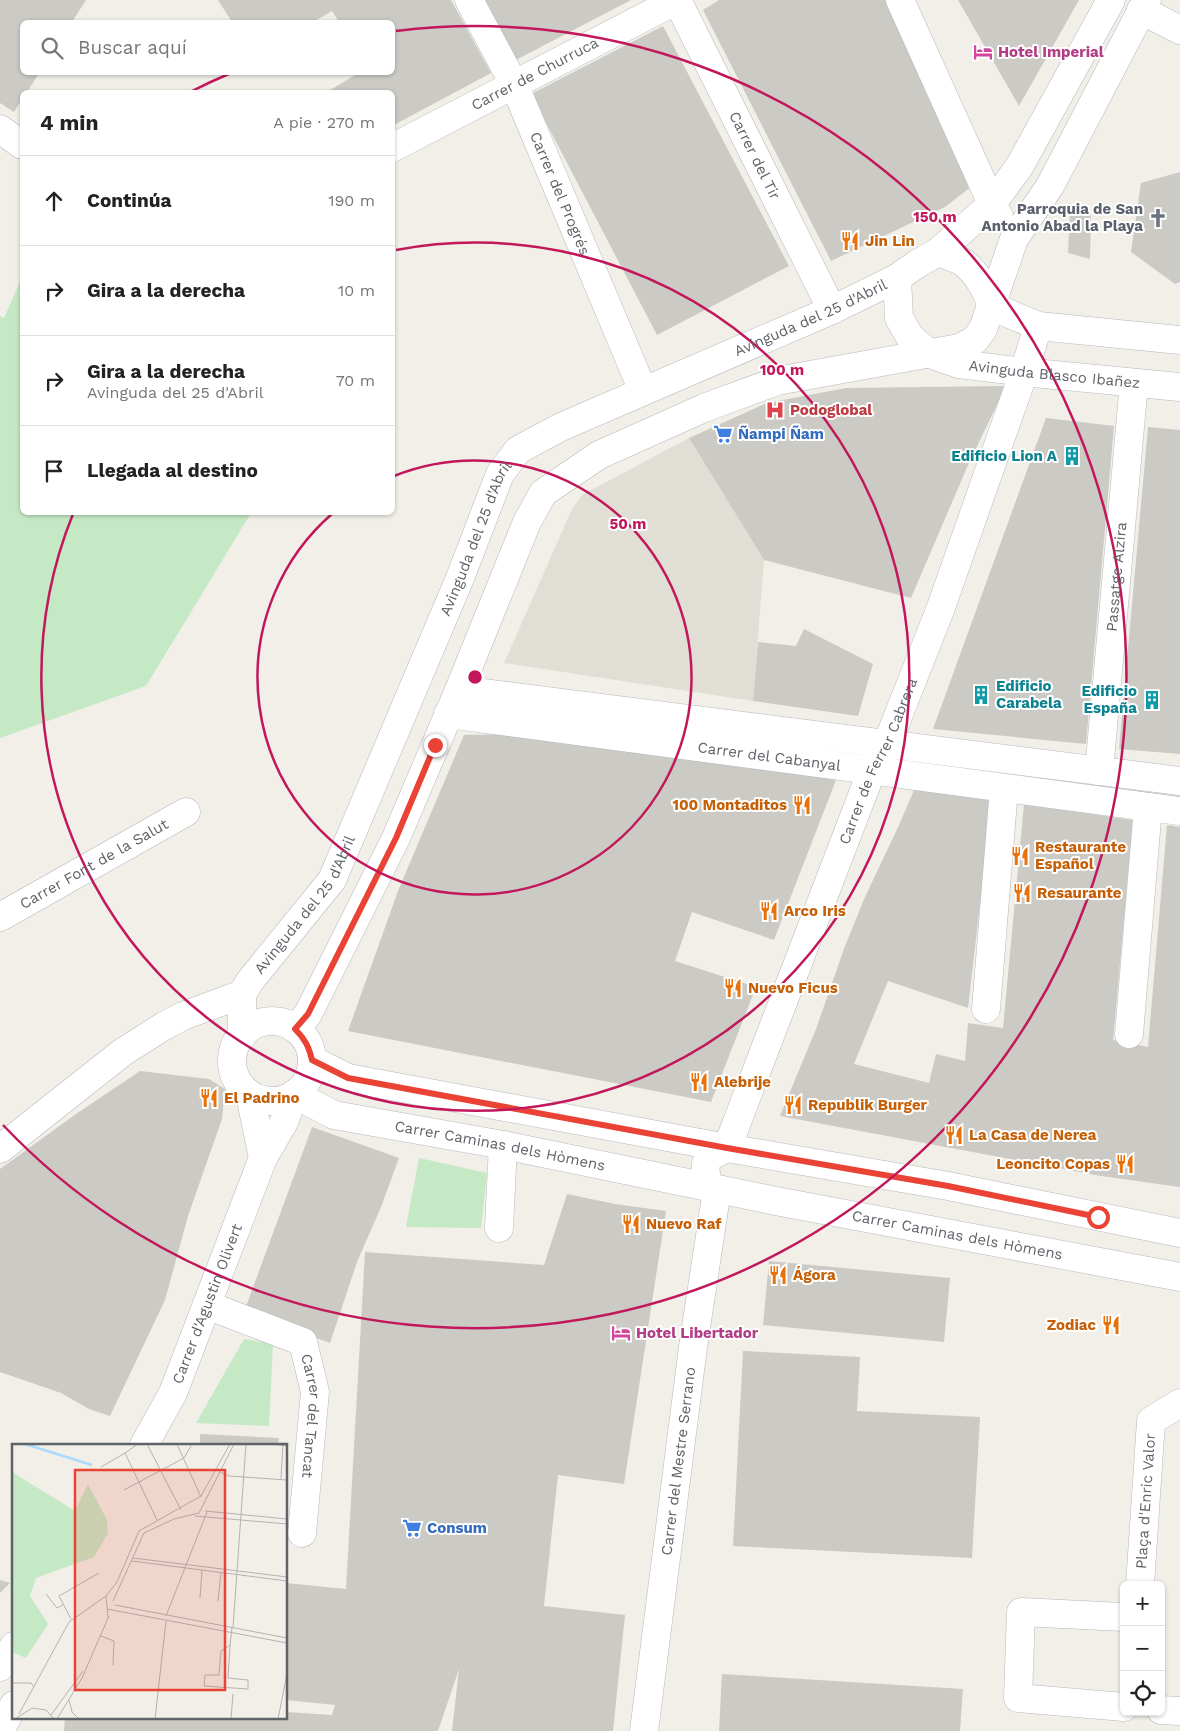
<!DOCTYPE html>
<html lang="es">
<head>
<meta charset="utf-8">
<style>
  :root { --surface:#fff; --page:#f6f6f6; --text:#222; --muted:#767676; --line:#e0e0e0 }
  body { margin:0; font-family:"Work Sans",sans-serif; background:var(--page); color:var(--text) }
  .controls { position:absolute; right:15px; bottom:15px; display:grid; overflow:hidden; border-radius:8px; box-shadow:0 1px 4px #0004 }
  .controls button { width:45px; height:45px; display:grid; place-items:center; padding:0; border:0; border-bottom:1px solid var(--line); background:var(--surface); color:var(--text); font:25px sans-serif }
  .stop { position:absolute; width:15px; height:15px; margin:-11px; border:4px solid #ea4335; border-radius:50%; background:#fff }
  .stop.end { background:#ea4335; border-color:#fff; box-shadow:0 1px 5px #0008 }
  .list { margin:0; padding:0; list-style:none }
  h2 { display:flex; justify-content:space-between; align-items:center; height:65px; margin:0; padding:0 20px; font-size:21px }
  h2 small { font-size:16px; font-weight:400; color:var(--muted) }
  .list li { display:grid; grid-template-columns:32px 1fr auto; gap:15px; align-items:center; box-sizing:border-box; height:90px; padding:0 20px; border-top:1px solid var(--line) }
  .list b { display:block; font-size:19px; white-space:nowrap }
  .list p { margin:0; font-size:16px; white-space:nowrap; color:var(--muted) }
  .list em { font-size:16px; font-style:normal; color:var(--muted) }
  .icon { flex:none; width:28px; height:28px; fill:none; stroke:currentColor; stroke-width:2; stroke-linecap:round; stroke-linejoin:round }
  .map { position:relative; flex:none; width:1180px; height:1731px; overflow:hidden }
  .search { position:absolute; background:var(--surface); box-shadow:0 1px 4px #0004; left:20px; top:20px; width:375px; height:55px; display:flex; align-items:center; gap:12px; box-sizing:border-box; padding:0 18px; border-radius:8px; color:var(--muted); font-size:19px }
  .panel { position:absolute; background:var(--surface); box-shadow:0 1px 4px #0004; left:20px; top:90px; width:375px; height:425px; border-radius:8px }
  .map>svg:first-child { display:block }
</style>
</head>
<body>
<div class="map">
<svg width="1180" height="1731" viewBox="0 0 1180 1731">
  <rect width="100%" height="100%" fill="#f1efe8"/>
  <path fill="#e1ded6" d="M689,438L764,560L753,701L504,663L572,509L582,495Z"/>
  <path fill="#c5e8c5" d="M22,277V512L251,513L146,686L0,738V316L4,318Z
    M419,1158L487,1173L481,1228L406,1227Z
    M244,1339L273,1344L269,1426L196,1423Z"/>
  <path fill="#cccac5" d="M0,0H86L72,22H22V72H40L27,92H22V99L14,112L0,103Z
    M218,0H451L491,73L392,126V92H327L360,72H392V22H339L332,11L313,22H232Z
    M480,0H631L512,62Z
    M719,0H885L972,186L945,207L831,261L703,10Z
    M958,0H1079L1019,106Z
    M663,26L789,266L657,335L531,94Z
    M1180,172V282L1175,284L1131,252L1141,183Z
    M1070,212L1091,213L1090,259L1068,253Z
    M1006,386L968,465L911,598L764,560L689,438L767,403L846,388Z
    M1046,418L1114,426L1086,744L933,729Z
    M1148,427L1180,430V754L1119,749Z
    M804,629L873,664L858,716L753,701L758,642L796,646Z
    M519,734L693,757L836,780L774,940L692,912L675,961L756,987L711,1102L348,1031L398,891L464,735Z
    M914,790L992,800L968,1008L888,981L854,1064L929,1083L936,1054L965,1061L968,1023L1003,1028L1024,804L1133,820L1113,1040L1148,1047L1167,825L1180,827V1187L1101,1176L780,1116L816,1029L845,946L865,897L900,823Z
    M140,1071L209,1079L225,1089L222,1119L188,1216L165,1300L110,1416L89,1409L61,1393L0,1372V1169L76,1114Z
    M312,1127L399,1158L381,1207L357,1262L330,1343L244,1312Z
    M567,1194L615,1204L666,1211L624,1484L558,1475L544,1606L625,1615L613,1731H452L459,1669L438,1731H64L65,1717H286V1712L332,1715L335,1705L286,1700V1583L346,1589L365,1252L544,1265Z
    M769,1261L950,1278L944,1342L763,1325Z
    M743,1351L860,1357L857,1411L980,1417L972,1558L733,1546Z
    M200,1434L279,1438L278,1445H200Z
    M0,1580L10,1583L0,1593Z
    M722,1674L963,1689L960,1731H719Z"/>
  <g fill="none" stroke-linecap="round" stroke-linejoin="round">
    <g stroke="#b5b8bc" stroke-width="29">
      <g id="minor">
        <path id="s1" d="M469,0L514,84L643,391"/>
        <path d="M900,0L992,204L999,217"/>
        <path d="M1141,10L1180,30"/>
        <path d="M0,129L22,145"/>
        <path id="s2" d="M392,148L677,0L832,310"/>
        <path d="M938,252C945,255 954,257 961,261C975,270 988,291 991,306"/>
        <path id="s3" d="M897,278L899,318L910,337L930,354L959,364L1024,372L1180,387"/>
        <path d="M991,306L1038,326L1180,340"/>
        <path d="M459,690L1180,781"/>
        <path id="s4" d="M448,714L1180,811"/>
        <path id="s5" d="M1099,771L1134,383"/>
        <path id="s6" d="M0,917L186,812"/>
        <path d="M986,1009L1004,788"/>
        <circle cx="272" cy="1061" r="40"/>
        <path d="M295,1029L308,1014L396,838L459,690L527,522L543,493L599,455L704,408L777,381L959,348L975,340L983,329L1014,239L1050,186L1147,0"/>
        <path d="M1129,1034L1148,807"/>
        <path id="s7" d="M242,1036V994L250,981L332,880L460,578L500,474L518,450L561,427L832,310L897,278L917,264L938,252L992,204L1019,167L1111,0"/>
        <path d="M312,1060L348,1078L727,1148L948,1186L1180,1233"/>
        <path id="s8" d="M294,1094L334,1115L503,1145L776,1201L1180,1277"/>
        <path d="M250,1095L263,1158"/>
        <path d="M0,1149L123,1052L164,1026L183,1016L242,994"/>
        <path id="s9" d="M708,1187C704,1161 702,1159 727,1148L872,770L887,744L940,610L1024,372L1038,326"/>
        <path d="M499,1228L503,1145"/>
        <path id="s10" d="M207,1305L303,1342L315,1392L302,1533"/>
        <path id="s11" d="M144,1445L173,1393L263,1158L285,1120L294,1094"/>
        <path id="s12" d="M1140,1585L1151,1421L1180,1403"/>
        <path d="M1124,1617L1021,1612L1018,1698L1124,1707"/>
        <path d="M0,1667L14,1646"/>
        <path d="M1161,1710L1180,1711"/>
        <path d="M0,1730L14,1705"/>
        <path id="s13" d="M644,1731L693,1347L717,1190"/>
      </g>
    </g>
    <use href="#minor" stroke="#fff" stroke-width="28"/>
  </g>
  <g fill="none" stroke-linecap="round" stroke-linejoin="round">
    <path stroke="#ea4335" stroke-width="6" d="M435,745L396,838L308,1014L295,1029C305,1039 309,1047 312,1060L348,1078L727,1148L948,1186L1098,1217"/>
  </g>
  <g fill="none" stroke="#c2185b" stroke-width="2.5">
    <path d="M394 476A217 217 0 1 1 333 513"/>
    <path d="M396 250A434 434 0 1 1 73 514"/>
    <path d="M190 92A651 651 0 0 1 231 73M396 31A651 651 0 1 1 3 1125"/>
  </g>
  <defs>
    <g id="hotel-bare" transform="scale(1.5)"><path d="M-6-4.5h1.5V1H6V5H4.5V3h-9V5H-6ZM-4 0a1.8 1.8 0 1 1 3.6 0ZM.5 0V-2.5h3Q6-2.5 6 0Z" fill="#d1479c" stroke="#fff" stroke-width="2.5" paint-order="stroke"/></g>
    <g id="church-bare" transform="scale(1.5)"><path d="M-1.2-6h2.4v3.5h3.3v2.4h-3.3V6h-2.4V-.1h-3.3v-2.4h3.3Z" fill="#6b7280" stroke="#fff" stroke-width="2.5" paint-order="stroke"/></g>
    <g id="restaurant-bare" transform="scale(1.5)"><path d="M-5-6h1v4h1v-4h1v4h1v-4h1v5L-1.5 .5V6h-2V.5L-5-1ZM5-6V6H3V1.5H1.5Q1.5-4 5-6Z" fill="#e8710a" stroke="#fff" stroke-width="2.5" paint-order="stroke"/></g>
    <g id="hospital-bare" transform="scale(1.5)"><path d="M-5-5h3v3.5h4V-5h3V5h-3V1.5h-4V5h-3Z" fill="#e0444e" stroke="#fff" stroke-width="2.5" paint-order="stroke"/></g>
    <g id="supermarket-bare" transform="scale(1.5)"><path d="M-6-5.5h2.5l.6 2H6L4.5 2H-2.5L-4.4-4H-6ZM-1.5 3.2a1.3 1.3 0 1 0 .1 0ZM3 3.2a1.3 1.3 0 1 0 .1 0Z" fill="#3f7fe0" stroke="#fff" stroke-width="2.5" paint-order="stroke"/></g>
    <g id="building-bare" transform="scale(1.5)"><path d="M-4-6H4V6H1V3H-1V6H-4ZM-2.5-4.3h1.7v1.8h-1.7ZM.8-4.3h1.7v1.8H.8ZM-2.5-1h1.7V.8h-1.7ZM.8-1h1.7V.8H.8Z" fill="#0f9aa8" stroke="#fff" stroke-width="2.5" paint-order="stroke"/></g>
  </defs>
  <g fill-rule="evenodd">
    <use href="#hotel-bare" x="983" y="52"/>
    <use href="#church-bare" x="1158" y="218"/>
    <use href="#restaurant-bare" x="850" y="241"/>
    <use href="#hospital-bare" x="775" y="410"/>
    <use href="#supermarket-bare" x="723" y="434"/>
    <use href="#building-bare" x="1072" y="456"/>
    <use href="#building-bare" x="981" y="695"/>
    <use href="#building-bare" x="1152" y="700"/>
    <use href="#restaurant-bare" x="802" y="805"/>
    <use href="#restaurant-bare" x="1020" y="856"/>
    <use href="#restaurant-bare" x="1022" y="893"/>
    <use href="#restaurant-bare" x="769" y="911"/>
    <use href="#restaurant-bare" x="733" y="988"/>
    <use href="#restaurant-bare" x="699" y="1082"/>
    <use href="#restaurant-bare" x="209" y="1098"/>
    <use href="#restaurant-bare" x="793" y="1105"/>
    <use href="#restaurant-bare" x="954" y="1135"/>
    <use href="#restaurant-bare" x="1125" y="1164"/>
    <use href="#restaurant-bare" x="631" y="1224"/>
    <use href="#restaurant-bare" x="778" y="1275"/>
    <use href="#restaurant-bare" x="1111" y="1325"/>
    <use href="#hotel-bare" x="621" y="1333"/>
    <use href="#supermarket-bare" x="412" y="1528"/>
  </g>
  <g text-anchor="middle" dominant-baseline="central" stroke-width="4" stroke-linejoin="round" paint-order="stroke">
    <g font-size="15" font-weight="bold" fill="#b23c85" stroke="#fff" text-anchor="start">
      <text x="998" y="52">Hotel Imperial</text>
      <text x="636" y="1333">Hotel Libertador</text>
    </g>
    <g font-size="15" fill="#5f6368" stroke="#fff">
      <text stroke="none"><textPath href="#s2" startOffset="161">Carrer de Churruca</textPath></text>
      <text stroke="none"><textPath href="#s2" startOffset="495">Carrer del Tir</textPath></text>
      <text stroke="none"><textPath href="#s1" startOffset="214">Carrer del Progrés</textPath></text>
      <text stroke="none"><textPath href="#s7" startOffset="978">Avinguda del 25 d'Abril</textPath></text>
      <text stroke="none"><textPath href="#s3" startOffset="215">Avinguda Blasco Ibañez</textPath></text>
      <text stroke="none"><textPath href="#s7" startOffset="558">Avinguda del 25 d'Abril</textPath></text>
      <text stroke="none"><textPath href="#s5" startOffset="195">Passatge Alzira</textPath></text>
      <text stroke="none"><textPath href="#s4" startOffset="324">Carrer del Cabanyal</textPath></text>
      <text stroke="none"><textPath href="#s9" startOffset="466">Carrer de Ferrer Cabrera</textPath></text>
      <text stroke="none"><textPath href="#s6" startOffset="108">Carrer Font de la Salut</textPath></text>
      <text stroke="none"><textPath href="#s7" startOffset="152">Avinguda del 25 d'Abril</textPath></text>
      <text stroke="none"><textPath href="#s8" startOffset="214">Carrer Caminas dels Hòmens</textPath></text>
      <text stroke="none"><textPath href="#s8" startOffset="680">Carrer Caminas dels Hòmens</textPath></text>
      <text stroke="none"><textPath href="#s11" startOffset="155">Carrer d'Agustin Olivert</textPath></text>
      <text stroke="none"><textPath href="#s10" startOffset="178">Carrer del Tancat</textPath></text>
      <text stroke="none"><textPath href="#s13" startOffset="272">Carrer del Mestre Serrano</textPath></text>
      <text stroke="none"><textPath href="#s12" startOffset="84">Plaça d'Enric Valor</textPath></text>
    </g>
    <g font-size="15" font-weight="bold" fill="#5b616d" stroke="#fff" text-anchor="end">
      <text x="1143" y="209">Parroquia de San<tspan x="1143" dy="17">Antonio Abad la Playa</tspan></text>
    </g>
    <g font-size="15" font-weight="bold" fill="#c56008" stroke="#fff" text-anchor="start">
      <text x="865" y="241">Jin Lin</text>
      <text x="787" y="805" text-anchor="end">100 Montaditos</text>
      <text x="1035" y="847">Restaurante<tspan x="1035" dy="17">Español</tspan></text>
      <text x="1037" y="893">Resaurante</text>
      <text x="784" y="911">Arco Iris</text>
      <text x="748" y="988">Nuevo Ficus</text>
      <text x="714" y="1082">Alebrije</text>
      <text x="224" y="1098">El Padrino</text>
      <text x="808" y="1105">Republik Burger</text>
      <text x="969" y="1135">La Casa de Nerea</text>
      <text x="1110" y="1164" text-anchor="end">Leoncito Copas</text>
      <text x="646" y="1224">Nuevo Raf</text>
      <text x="793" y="1275">Ágora</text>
      <text x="1096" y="1325" text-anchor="end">Zodiac</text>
    </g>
    <g font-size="15" font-weight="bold" fill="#be3a42" stroke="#fff" text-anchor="start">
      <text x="790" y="410">Podoglobal</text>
    </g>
    <g font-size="15" font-weight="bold" fill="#366cbe" stroke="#fff" text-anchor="start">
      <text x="738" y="434">Ñampi Ñam</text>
      <text x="427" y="1528">Consum</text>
    </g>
    <g font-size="15" font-weight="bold" fill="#0d838f" stroke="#fff" text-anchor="end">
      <text x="1057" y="456">Edificio Lion A</text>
      <text x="996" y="686" text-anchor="start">Edificio<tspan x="996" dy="17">Carabela</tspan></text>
      <text x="1137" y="691">Edificio<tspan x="1137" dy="17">España</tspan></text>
    </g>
  </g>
  <g transform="translate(12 1444)">
    <rect width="275" height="275" fill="#f1efe8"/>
    <path d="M0,24L3,30L63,67L76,40L95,76L96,89L82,113L24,134L18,152L36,180L14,214L0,208Z" fill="#c5e8c5"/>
    <path fill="none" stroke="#aadaff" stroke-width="2.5" d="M13,0L80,21"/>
    <path fill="none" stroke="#b3b3b1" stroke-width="1" d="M126,0L113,9L145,76M135,0L169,66M165,0L189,53M260,0L275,2M89,23L113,9M208,28L217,32L275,36M269,35L271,0M275,36V20M112,46L172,14L180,0M193,67L275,75M183,72L275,80M121,114L275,133M120,117L275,137M34,150L45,164L51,161M188,154L190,126M101,157L132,89L162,75L187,69L222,0M206,157L209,129M103,161L275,194M95,165L275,199M154,172L195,68M96,173L94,152L105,138L127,87L189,52L218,0M59,175L47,152L87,129M221,184L234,0M89,192L102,197L101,221M218,201L216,234L236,236V245L192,242L193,231H207L209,207ZM218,201L220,184M0,239H19L22,243M57,256L60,268L67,275M7,270L57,178L94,152M39,271L71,227M3,275L20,264L34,266L42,275M45,275L70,234L97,172M143,275L154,177M219,275L221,250M266,275L275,230"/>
    <path fill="#ea4335" fill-opacity="0.15" stroke="#ea4335" stroke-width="2.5" d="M63,26H213V246H63Z"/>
    <rect width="275" height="275" fill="none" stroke="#5f6368" stroke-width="2.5"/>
  </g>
  <circle cx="475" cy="677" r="8" fill="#c2185b" stroke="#fff" stroke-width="2.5"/>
  <g font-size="15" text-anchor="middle" font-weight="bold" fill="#c2185b" stroke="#fff" stroke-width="4" stroke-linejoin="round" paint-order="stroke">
    <text x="935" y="222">150 m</text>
    <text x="782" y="375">100 m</text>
    <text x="628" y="529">50 m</text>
  </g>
</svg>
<div class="controls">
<button>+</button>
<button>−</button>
<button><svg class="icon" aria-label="locate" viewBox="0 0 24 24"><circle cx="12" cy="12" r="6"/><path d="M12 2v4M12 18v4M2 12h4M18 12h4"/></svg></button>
</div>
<div class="stop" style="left:1098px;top:1217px"></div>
<div class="stop end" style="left:435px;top:745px"></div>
<div class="search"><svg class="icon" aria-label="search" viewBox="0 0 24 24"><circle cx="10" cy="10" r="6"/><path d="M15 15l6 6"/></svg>Buscar aquí</div>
<section class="panel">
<h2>4 min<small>A pie · 270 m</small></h2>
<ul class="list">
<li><svg class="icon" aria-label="ahead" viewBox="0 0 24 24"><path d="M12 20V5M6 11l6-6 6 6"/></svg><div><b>Continúa</b></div><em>190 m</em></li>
<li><svg class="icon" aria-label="right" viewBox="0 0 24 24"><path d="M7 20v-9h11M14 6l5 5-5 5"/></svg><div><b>Gira a la derecha</b></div><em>10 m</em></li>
<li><svg class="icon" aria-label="right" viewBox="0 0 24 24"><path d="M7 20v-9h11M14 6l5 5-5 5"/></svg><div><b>Gira a la derecha</b><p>Avinguda del 25 d'Abril</p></div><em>70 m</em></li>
<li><svg class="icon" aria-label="arrive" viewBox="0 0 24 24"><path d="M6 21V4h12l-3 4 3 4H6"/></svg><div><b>Llegada al destino</b></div></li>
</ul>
</section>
</div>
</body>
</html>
